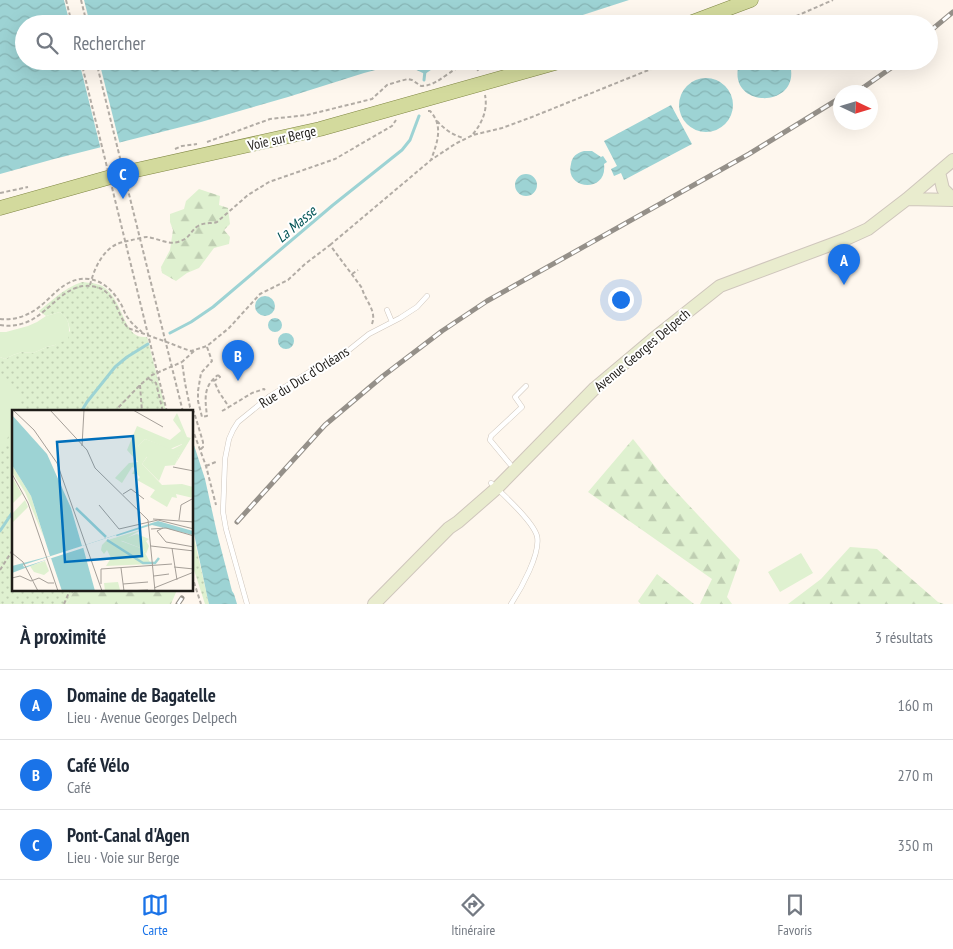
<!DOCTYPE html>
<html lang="fr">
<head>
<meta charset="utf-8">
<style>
  :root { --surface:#fff; --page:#f6f6f7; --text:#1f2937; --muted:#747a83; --line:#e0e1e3; --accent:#1a73e8 }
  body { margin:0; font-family:"PT Sans Narrow",sans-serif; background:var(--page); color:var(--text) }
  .compass { position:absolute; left:833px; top:85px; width:45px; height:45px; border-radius:50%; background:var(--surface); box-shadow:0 5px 20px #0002; rotate:94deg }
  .you { position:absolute; left:620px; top:299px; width:18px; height:18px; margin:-12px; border:4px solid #fff; border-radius:50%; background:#1a73e8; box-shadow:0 0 0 8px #1a73e833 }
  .badge { display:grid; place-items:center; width:32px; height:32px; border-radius:50%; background:var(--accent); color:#fff; font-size:16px; font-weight:700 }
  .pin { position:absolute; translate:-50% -41px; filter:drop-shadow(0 1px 2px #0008) }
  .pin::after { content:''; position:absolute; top:26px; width:18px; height:15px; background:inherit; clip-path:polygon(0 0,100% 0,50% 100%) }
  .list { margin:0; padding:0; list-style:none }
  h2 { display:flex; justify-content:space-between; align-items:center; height:65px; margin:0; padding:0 20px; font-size:21px }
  h2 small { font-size:16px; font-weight:400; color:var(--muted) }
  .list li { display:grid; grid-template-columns:32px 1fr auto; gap:15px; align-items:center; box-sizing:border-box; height:70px; padding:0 20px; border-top:1px solid var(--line) }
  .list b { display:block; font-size:19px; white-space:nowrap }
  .list p { margin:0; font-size:16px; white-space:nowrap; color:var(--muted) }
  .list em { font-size:16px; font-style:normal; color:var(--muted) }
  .icon { flex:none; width:28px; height:28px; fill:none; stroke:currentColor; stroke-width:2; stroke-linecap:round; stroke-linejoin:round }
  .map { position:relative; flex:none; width:953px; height:604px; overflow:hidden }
  .search { position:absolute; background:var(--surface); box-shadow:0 5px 20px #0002; left:15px; right:15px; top:15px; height:55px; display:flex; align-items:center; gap:12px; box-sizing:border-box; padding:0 18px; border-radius:28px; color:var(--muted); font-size:19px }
  .sheet { height:275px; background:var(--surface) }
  nav { display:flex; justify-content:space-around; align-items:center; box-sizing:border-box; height:70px; border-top:1px solid var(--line); background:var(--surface); font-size:14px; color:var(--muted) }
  nav a { display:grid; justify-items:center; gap:2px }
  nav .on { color:var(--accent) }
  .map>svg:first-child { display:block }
</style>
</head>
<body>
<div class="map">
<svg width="953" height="604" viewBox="0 0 953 604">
  <defs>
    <pattern id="green-dots" width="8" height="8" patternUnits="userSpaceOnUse" patternTransform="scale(1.25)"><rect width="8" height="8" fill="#dff1d0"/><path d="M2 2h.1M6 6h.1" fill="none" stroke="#bfceb2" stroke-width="1.8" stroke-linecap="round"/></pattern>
    <pattern id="forest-firs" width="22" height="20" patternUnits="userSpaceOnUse" patternTransform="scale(1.25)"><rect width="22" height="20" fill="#dff1d0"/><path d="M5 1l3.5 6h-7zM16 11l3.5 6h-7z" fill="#bfceb2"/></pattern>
    <pattern id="water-waves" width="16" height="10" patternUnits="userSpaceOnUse" patternTransform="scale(1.25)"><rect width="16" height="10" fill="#9dd3d4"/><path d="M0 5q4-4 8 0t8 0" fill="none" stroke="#87b5b5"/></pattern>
  </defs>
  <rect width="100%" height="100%" fill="#fef7ee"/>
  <path fill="url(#green-dots)" d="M82,282C90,283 99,283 105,288C120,299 124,328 136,335C139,337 143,337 147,337L166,411L14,412V590H75L66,604H0V357L5,359L13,355L22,352L33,353L47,347L55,345L70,331C69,323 67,317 60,312L46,316L39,311C54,299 64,288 82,282Z
    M192,529L209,604H205L193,567Z"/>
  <path fill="url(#forest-firs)" d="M199,189L220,196L219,205L228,208L230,224L224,230L230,237L229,244L214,248L199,268L187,273L176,281L162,273L161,267L170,250L173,230L170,222V214L184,209L186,201Z
    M633,439L669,484L740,560L727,597L732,604H700L712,579L588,492Z
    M850,547L877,549L938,602L944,604H788L821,579Z
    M657,574L694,604H641L638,601Z
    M75,590H177L171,604H66Z"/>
  <path fill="#dff1d0" d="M60,312C70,319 70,328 68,339L55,345L47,347L33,353L22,352L13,355L5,359L0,357V332H6L28,326L37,322L46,316Z
    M0,377C11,382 14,386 21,395L19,408L16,411L14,412V414L10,420L9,434L4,448L0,449Z
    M801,553L813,573L780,592L768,572Z"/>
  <path fill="url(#water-waves)" d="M0,0H629L555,24H24V61H444L425,74L408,66L394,65L364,73L288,97L201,122L54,159L0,174Z
    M740,61H789C806,111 722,110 740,61Z
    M679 105a27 27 0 1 1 54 0a27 27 0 1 1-54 0Z
    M671,105L692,144L624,180L621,173L614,176L611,169L617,166L604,141Z
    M584,151H592L601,157L603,156L607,162L604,164C608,194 564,190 571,164C572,156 577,153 584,151Z
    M515 185a11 11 0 1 1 22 0a11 11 0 1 1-22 0Z
    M255 306a10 10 0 1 1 20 0a10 10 0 1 1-20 0Z
    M268 325a7 7 0 1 1 14 0a7 7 0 1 1-14 0Z
    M278 341a8 8 0 1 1 16 0a8 8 0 1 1-16 0Z
    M192,439L205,479L217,533L232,591L234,594L237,604H209L208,600L193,529Z"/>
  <path fill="#fef7ee" d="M64,0H84L90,24H70Z
    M79,61H99L120,145H117L183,412H167L102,149L101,150Z"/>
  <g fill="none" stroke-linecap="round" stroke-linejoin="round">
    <path stroke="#9dd3d4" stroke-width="3" d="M424,80L425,71
      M170,333L191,322L213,307L333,205L402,150L410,140L419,116
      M81,412L87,402L115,367L127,357L148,344
      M0,531L14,510"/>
    <g stroke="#cfc6bc" stroke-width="5.5">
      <path id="service" d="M387,310L392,322
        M510,464L490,440L491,436L522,407L515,397L526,386
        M491,483C503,494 533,521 537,536C541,553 521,589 511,604
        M247,604L226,529L223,512L225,459L229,439L233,430L238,422L270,396L314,369L349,350L369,334L400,318L417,307L427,296"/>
    </g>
    <g stroke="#cfc6bc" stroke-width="14">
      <path id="secondary" d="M939,172L943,189L953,199
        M907,199L953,200
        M374,604L449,528L458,522L497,488L595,388L652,340L720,286L846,239L868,229L907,199L953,160"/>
    </g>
    <g stroke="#808744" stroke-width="15">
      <path id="primary" d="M687,24L751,0
        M0,208L132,171L320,129L562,61"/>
    </g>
    <path stroke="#b2aca5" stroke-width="2" stroke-dasharray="4 2.5" stroke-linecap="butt" d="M66,0L72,24
      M81,0L87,24
      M778,24L833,0
      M475,61L478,71
      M428,111H430C444,126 437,143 431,160
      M437,121C444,129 454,136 464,138
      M473,134C482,123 488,110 485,95
      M207,142L270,119L307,115L372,99L387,85L400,81L408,79L412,80L421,86C432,86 439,80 448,74C455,69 457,69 464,61
      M175,149L182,146L197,144
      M0,193L28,187
      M330,245L431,160L455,144L473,135L502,128L532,117L671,61
      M352,274L358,270
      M90,285C94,269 102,251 117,244C122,242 127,241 132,240C137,239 143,237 147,237C157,238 168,245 178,242C191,238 190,231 198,226C204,222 211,224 217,222L248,195L269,182L335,159L392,126L396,120
      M0,319C10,320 21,318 30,313C50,303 62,276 89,279C103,281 112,290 119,301C123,306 124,313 128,318C132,324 137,328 142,332
      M0,325C11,327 23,325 33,319C54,307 68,280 96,287C100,288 103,289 106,292C117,301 119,317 128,328L172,344L182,348L191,351L207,346L229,328L260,294L288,280L305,264L330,245L362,288C365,301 377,310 372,324
      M207,347L212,361L201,373L198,391V401L202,417L207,416C205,399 203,386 218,375
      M194,351L182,362L185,383L190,407L192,410L194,412L203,442V447L200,450
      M218,375L220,377L214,381L219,392L229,407L252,393L264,389L265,390
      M149,379L156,383L163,412
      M140,385L142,412
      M222,411L229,407
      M114,412L140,385L152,375L182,362
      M192,428L206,466L216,505
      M206,466L218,461
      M0,570L14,548
      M192,576L201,604
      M64,604L70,590"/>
    <use href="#service" stroke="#fff" stroke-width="4.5"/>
    <use href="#secondary" stroke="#e9ecce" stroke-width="12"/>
    <use href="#primary" stroke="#d3da9d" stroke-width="14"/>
    <g stroke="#959089" stroke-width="5">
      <path id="rail" d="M929,32L953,12
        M857,92L901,61
        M237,522L325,425L383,376L442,331L487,301L749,154L840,98
        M178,604L182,598"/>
    </g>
    <use href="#rail" stroke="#fff" stroke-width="3" stroke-dasharray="9" stroke-linecap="butt"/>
    <path stroke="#b2aca5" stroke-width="2" stroke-dasharray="4 2.5" stroke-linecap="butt" d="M81,61L167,412
      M96,61L183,412"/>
  </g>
  <g text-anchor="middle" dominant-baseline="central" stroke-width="4" stroke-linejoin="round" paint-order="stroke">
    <g font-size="14" fill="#1f1c18" stroke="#fff">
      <text transform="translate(282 138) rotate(-13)">Voie sur Berge</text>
      <text transform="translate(642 350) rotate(-40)">Avenue Georges Delpech</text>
      <text transform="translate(304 377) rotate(-32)">Rue du Duc d'Orléans</text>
    </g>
    <g font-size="15" font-style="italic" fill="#005355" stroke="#fff">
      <text transform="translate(296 224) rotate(-40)">La Masse</text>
    </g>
  </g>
  <g transform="translate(12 410)">
    <rect width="181" height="181" fill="#fef7ee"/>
    <path d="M133,29L161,39L171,34L163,55L153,56L147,71L130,54L135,47L126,36ZM129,120L109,131L131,139L139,154L94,156L99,148L95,140L92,144L89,140L90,135L95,130ZM33,151L37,161L32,165L22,162L18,156ZM106,172L108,180L93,181L92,173Z" fill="#dff1d0"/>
    <path d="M165,3L175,27L179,28L164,53L170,34L158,39L133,29L126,36L136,45L130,54L150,75L170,74L181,77V88L164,84L165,88L160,87L155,97L138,87L143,80L125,70L128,67L125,64H120L123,58L120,57L110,73L103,68L117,53L126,52L115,40L125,16L158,30L169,21L161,10ZM0,55L19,86L32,128L13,82L0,62ZM0,67L10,84L0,94ZM13,90L16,97L0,113V104ZM125,124L137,129L134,131L137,136L134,144L131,139L108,130Z" fill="#dff1d0"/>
    <path d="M0,5L35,44L59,98L70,136L146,111L181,121V125L140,115L71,137L83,181H50L39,148L0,163V156L38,146L19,86L0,55Z" fill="#9dd3d4"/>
    <path d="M104,125L105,127L12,157L11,155Z" fill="#fef7ee"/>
    <path fill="none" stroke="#9dd3d4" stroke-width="2.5" d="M64,98L94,127M95,130L131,153H143L147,148"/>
    <path fill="none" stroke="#a59f98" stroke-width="1" d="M1,0L22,20L45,53L90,181M38,0L75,40L83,58L136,110L143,181M121,0L151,17M70,36L72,0M161,57L182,61M0,64L16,93L46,181M111,84L119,79L132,89M87,95L107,119L146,110L182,119M141,109L182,112M167,110L169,95L180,89M151,118L145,121L154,132L182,137M139,119L154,118L182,126M139,136L182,141M160,138L165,170M0,143L11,152L26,181M162,157L182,159M109,158L112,181M142,166L157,164M0,168L8,166L19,171M19,171L27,168L36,173H42M89,174V159L160,154M111,174L136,172M142,178L182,162M114,181L136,180"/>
    <path fill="#006fba" fill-opacity="0.15" stroke="#006fba" stroke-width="2.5" d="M121,26L130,146L53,152L45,32Z"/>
    <rect width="181" height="181" fill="none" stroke="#1f1c18" stroke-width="2.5"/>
  </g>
</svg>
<svg class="compass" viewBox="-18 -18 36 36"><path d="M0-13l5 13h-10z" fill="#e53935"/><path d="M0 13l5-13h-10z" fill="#747a83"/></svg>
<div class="you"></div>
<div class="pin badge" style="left:844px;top:285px">A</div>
<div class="pin badge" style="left:238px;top:381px">B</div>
<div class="pin badge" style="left:123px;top:199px">C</div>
<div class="search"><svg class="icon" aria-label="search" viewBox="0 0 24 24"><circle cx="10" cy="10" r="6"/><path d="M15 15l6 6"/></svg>Rechercher</div>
</div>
<section class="sheet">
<h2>À proximité<small>3 résultats</small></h2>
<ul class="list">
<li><span class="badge">A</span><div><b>Domaine de Bagatelle</b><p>Lieu · Avenue Georges Delpech</p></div><em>160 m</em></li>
<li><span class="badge">B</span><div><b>Café Vélo</b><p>Café</p></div><em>270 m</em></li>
<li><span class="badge">C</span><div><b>Pont-Canal d'Agen</b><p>Lieu · Voie sur Berge</p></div><em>350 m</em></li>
</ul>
</section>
<nav>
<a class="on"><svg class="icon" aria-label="map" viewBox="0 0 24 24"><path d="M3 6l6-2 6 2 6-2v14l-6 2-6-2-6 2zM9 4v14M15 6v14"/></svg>Carte</a>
<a><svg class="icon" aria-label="directions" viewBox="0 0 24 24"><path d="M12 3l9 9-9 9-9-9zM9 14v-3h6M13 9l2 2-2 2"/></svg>Itinéraire</a>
<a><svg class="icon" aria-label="saved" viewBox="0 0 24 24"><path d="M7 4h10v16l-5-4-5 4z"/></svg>Favoris</a>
</nav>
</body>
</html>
